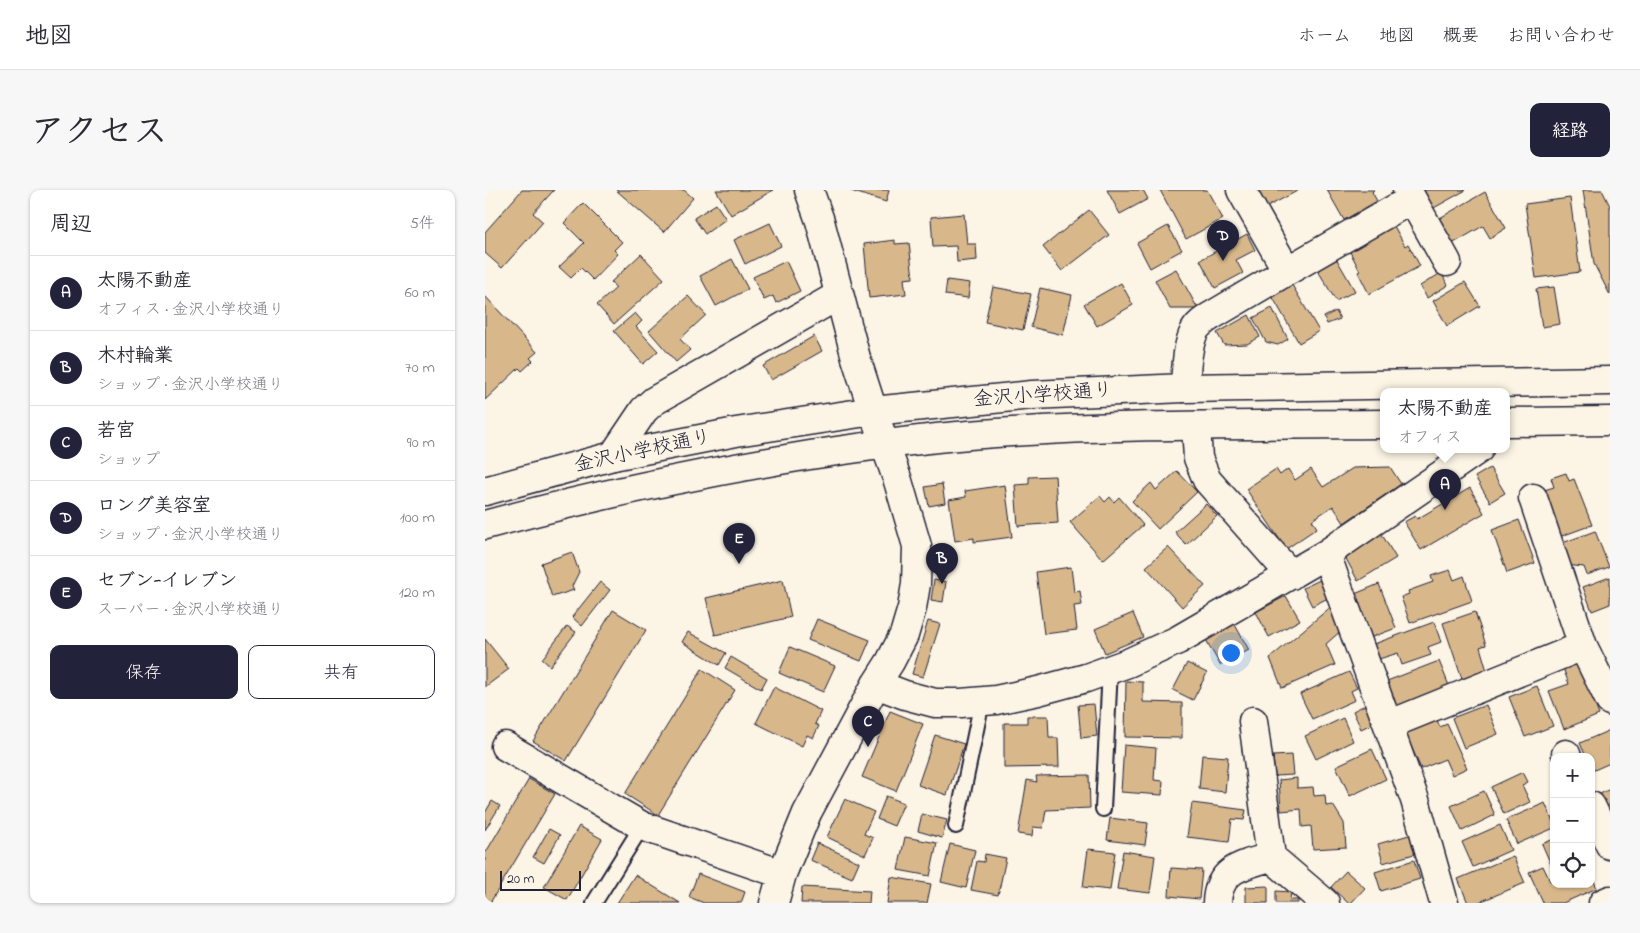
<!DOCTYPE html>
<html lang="ja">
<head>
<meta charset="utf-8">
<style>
  :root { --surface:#fff; --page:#f7f7f7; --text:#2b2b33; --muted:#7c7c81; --line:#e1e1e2; --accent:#22223b }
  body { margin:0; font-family:"Indie Flower","Klee One",sans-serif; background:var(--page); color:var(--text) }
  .controls { position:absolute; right:15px; bottom:15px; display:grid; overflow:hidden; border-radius:10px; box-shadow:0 1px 4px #0004 }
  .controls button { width:45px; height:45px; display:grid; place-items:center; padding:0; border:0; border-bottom:1px solid var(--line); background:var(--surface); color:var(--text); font:25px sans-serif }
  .scale { position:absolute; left:15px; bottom:12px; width:81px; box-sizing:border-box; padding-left:5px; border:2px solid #22223b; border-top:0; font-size:14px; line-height:18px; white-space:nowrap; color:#22223b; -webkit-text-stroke:4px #fcf5e5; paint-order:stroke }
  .you { position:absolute; left:745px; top:462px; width:18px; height:18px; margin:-12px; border:4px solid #fff; border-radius:50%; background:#1a73e8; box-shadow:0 0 0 8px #1a73e833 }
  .badge { display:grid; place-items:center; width:32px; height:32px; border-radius:50%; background:var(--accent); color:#fff; font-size:16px; font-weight:700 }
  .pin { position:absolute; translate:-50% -41px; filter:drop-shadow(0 1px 2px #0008) }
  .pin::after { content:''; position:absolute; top:26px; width:18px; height:15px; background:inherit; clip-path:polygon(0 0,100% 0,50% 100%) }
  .popup { position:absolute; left:895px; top:198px; width:130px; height:65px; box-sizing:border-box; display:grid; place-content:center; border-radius:10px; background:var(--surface); filter:drop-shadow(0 1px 4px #0005); font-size:16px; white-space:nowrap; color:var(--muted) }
  .popup b { font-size:19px; color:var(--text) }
  .popup::after { content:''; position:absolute; left:50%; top:100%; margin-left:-10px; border:10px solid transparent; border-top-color:var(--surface) }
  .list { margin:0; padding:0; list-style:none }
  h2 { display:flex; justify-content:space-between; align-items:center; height:65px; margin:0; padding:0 20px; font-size:21px }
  h2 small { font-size:16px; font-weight:400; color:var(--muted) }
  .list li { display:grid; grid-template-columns:32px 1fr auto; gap:15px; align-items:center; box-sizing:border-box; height:75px; padding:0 20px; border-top:1px solid var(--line) }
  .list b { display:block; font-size:19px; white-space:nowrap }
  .list p { margin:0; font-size:16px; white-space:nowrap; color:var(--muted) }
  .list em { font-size:16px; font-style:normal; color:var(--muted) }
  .actions { display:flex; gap:10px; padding:15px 20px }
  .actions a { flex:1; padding:11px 0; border:1px solid var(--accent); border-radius:10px; text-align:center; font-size:18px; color:var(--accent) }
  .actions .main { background:var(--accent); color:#fff }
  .icon { flex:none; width:28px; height:28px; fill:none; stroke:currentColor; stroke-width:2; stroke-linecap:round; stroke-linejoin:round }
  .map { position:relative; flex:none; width:1125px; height:713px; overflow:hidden; border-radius:10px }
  header { display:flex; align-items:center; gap:30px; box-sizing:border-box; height:70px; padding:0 25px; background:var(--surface); border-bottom:1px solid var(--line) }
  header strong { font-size:24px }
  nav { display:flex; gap:28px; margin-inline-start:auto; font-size:18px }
  .intro { display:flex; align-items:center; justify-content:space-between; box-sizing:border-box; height:120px; padding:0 30px }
  h1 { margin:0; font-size:35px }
  .button { padding:12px 22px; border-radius:10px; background:var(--accent); color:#fff; font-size:18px; font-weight:700 }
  main { display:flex; gap:30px; padding:0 30px }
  aside { flex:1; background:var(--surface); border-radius:10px; box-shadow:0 1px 4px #0004 }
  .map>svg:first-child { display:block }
</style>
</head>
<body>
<header>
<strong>地図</strong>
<nav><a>ホーム</a><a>地図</a><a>概要</a><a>お問い合わせ</a></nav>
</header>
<div class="intro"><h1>アクセス</h1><a class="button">経路</a></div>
<main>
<aside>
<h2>周辺<small>5件</small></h2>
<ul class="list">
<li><span class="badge">A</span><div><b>太陽不動産</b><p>オフィス · 金沢小学校通り</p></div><em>60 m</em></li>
<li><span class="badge">B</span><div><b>木村輪業</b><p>ショップ · 金沢小学校通り</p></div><em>70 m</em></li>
<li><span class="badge">C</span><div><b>若宮</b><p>ショップ</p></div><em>90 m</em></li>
<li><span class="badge">D</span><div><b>ロング美容室</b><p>ショップ · 金沢小学校通り</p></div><em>100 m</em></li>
<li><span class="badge">E</span><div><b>セブン-イレブン</b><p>スーパー · 金沢小学校通り</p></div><em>120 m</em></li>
</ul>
<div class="actions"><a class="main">保存</a><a>共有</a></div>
</aside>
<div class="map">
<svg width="1125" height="713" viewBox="0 0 1125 713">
  <rect width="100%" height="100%" fill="#fcf5e5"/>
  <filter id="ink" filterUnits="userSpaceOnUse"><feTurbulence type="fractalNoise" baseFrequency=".02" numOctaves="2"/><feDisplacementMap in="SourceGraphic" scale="10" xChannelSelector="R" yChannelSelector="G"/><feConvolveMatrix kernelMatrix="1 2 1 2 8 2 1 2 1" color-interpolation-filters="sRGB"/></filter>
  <g filter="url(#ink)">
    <path fill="#d8b88b" stroke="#22223b" d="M37,0H69L48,23L58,32L17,78L0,63V42Z
      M131,0H199L208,8L179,42Z
      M231,0H288L246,25Z
      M367,0H404L401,12L366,1Z
      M622,0H658L663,9L635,24Z
      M675,0H722L738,29L701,49Z
      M773,0H814L782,17Z
      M842,0H889L887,2L892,11L859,30Z
      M937,0H981L947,19Z
      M1098,0H1117L1125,16V105L1109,74Z
      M1000,2L1021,38L1005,48L998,36L967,54L953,29Z
      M1085,8L1095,82L1051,88L1040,14Z
      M98,13L137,52L129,60L133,64L108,90L96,78L86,88L74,77L99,53L79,33Z
      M231,14L241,29L220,44L209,28Z
      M604,20L624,45L577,81L558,57Z
      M479,24L482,54H491L492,70L472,72L471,56L448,57L446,27Z
      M285,33L296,56L260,74L249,50Z
      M683,36L697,60L665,78L652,53Z
      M909,36L920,56L923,54L935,76L884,104L873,82L875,81L864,60Z
      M762,44L770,60L751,70L758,83L730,98L715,70Z
      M410,50V54L424,53L428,88L419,89L421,104L384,108L379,54Z
      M156,64L179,89L129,134L112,115L131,98L126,92Z
      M851,68L870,101L851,111L832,79Z
      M247,69L263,99L231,116L215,86Z
      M301,71L315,101L291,113L288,106L279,110L268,87Z
      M691,79L713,119H685L670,90Z
      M956,83L963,95L942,108L935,96Z
      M462,90L485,93L483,108L460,105Z
      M980,92L995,116L962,136L948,111Z
      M636,93L648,115L612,136L599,114Z
      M807,95L834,141L814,153L787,106Z
      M508,97L546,104L538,140L500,132Z
      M1069,97L1075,134L1057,137L1051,99Z
      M555,98L587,105L578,145L546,137Z
      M0,106L52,162L45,168L48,171L37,181L34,178L0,210Z
      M203,106L221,125L195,149L205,160L191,172L164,141Z
      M787,118L803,149L793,155L781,152L768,128Z
      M851,121L855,129L842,134L839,127Z
      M150,123L157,131L151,137L173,161L158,174L129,141Z
      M764,125L775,147L762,154L739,155L732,143Z
      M329,146L337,161L286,190L278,176Z
      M905,277L916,294L859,333L848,316L827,330L832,338L801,359L761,299L791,279L795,285L803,279L810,290L826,279L838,297L868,278Z
      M1005,278L1020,303L1005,312L990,287Z
      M692,281L712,302L673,339L647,311L666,293L671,300Z
      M1081,283L1084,291L1089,289L1107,335L1074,347L1056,301L1069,297L1066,288Z
      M570,286L573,333L533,336L530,295L544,294V287Z
      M457,294L460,313L444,316L440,297Z
      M520,295L527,347L489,352V348L470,351L464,310L481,307L480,301Z
      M985,298L999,323L936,360L919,332L930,326L932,329Z
      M615,306L620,312L625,307L629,312L634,307L658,335L618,370L585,332Z
      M721,314L732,326L701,355L690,342Z
      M1034,330L1050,373L1022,383L1007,340Z
      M1110,341L1124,377L1102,385L1099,377L1080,375L1072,355Z
      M896,343L911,368L873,391L859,365Z
      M683,357L720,396L697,417L661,377Z
      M87,362L94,382L87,396L89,400L67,407L56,373Z
      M586,377L589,402L595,401L597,415L589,416L592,440L559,444L551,382Z
      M965,380L969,390L979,386L987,411L925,433L916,407L924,404L923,401L948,392L946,386Z
      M1125,387V414L1107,421L1098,397Z
      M837,389L845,407L827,416L818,398Z
      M298,390L306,427L230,445L221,408Z
      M449,390L461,392L458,412L446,410Z
      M115,392L125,400L97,436L87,427Z
      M894,394L911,438L882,449L865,406Z
      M801,406L815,430L784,447L771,422Z
      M848,415L858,439L841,454L850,475L797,498L785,468Z
      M128,420L161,440L81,571L48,551Z
      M990,422L1001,455L995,457L1002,481L977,489L958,433Z
      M648,423L658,447L620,463L610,439Z
      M332,429L385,450L376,471L323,450Z
      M443,431L455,434L438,487L427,484Z
      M949,432L956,452L943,457L946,465L917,475L913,463L894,469L889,454Z
      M749,433L764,460L735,475L720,448Z
      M82,436L91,442L65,476L57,469Z
      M203,442L241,463L234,475L197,452Z
      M0,449L24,479L0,497Z
      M305,457L350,476L338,502L294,483Z
      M246,467L282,488L276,499L240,478Z
      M954,471L965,498L913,519L902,491Z
      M1094,472L1114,525L1079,539L1064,501L1084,494L1078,478Z
      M702,473L722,483L708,510L688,500Z
      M217,479L250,500L173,625L140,604Z
      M864,482L872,498L866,501L870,510L827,529L815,504Z
      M641,491L658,492V512L697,513V548L640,547Z
      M1052,496L1068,536L1040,547L1024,507Z
      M289,497L336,521L330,534L334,536L328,548L322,545L317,556L271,533Z
      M884,513L893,531L876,539L868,521Z
      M609,514L612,546L596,548L593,515Z
      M1001,515L1013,544L979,558L967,528Z
      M405,521L438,534L411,601L377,587Z
      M542,526H563L564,548H573L574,577L519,578V533H542Z
      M858,528L868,551L831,569L820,546Z
      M951,528L955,537L962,534L982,578L967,585L960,569L936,579L920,542Z
      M1125,540V573L1107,581L1106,567H1101L1095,553Z
      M450,545L479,554L462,605L433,595Z
      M639,555L671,558L669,590L678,591L677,605L636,602Z
      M887,559L901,589L865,606L851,576Z
      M717,565L743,567L740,602L714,599Z
      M806,565L808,585L790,586L788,566Z
      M1038,582L1043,592L1037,595L1045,612L1019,624L1006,597Z
      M604,585L605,618L561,620L558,638L548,637L547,646L533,644L542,590L552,592L551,586Z
      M812,588V598L828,597L829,606L840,605L841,616L848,615L859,633L861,657L828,659L826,636L817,637L816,619L796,621L794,590Z
      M44,589L70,604L5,713H0V664Z
      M1125,599V615L1120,618L1113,605Z
      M999,601L1010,625L977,641L966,616Z
      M401,606L419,613L409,636L392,629Z
      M360,609L389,622L379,644L388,648L380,665L342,647Z
      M7,611L15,616L0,640V623Z
      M707,613L761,620L759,630L747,629L744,652L702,647Z
      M1060,613L1069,634V638L1032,654L1021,630Z
      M437,624L462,630L457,648L433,641Z
      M625,628L663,633L660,655L622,650Z
      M1015,635L1026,660L988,677L977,652Z
      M94,636L117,649L82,710L59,697Z
      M64,639L75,645L59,673L48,667Z
      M931,643L936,662L898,673L893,654Z
      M420,647L452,653L445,686L413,680Z
      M1069,649V679H1068L1057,654Z
      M332,653L374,672L367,688L325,670Z
      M465,654L490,660L481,698L456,692Z
      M603,659L630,662L625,700L598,697Z
      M638,661L670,666L665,703L632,699Z
      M500,664L521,668L513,705L486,700L492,671L499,672Z
      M1028,666L1040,693L992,713H983L973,689Z
      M929,670L935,689L896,701L890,682Z
      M1058,676L1065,691L1069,689V694H1106V684L1112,698L1078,713H1058L1044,682Z
      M686,678L717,680L714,709L684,706Z
      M861,681L880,698L866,713H863L846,697Z
      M213,684L260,702L256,713H219L204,707Z
      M150,685L195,713H132Z
      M406,687L446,694L442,713H402Z
      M783,696V713H761V697Z
      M317,697L385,701L384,713H316Z
      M791,701L806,702L805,710H813V713H791Z"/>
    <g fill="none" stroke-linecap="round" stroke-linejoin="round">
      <g stroke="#22223b" stroke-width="18">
        <path id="service" d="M618,619L625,479
          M471,636L497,511
          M109,713L157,636"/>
      </g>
      <g stroke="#22223b" stroke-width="31">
        <path id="minor" d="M756,0L802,81L927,9
          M922,0L962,72
          M699,198C702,181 701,159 709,142C712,135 720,130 726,126L802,81
          M711,236L713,268L722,290L806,385
          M128,266L159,220L169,211L354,105
          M1048,308L1098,456L1125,511
          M841,364L930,610L959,713
          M391,494L420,505L450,513H476L511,510L553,501L601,488L643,473L693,450L841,364L994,259
          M768,531L786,667L840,713
          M903,535L1098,456
          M20,556L157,636L297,684
          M1081,564L1082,567
          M1106,616L1125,655
          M289,713L297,684L322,623L391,494L405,472L419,445L427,418L431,394L432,356L413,291L388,221
          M732,713C733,679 758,675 786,667
          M1118,713L1125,710"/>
      </g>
      <g stroke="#22223b" stroke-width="31">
        <path id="tertiary" d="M324,0L335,31L371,168L388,221
          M1021,232L1125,231
          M0,301L128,266L251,242L388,221L547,205L699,198L1125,191
          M0,335C107,306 216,283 325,265C378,257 431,249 484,245C622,234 760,235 899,234"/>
      </g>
      <use href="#service" stroke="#fcf5e5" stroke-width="14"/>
      <use href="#minor" stroke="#fcf5e5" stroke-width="28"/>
      <use href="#tertiary" stroke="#fcf5e5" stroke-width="28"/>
    </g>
  </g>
  <g text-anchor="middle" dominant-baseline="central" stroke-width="4.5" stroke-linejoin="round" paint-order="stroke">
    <g font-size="20" fill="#22223b" stroke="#fcf5e5">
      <text transform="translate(558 206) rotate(-4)">金沢小学校通り</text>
      <text transform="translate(158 262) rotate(-12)">金沢小学校通り</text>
    </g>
  </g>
</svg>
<div class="controls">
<button>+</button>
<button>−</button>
<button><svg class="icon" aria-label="locate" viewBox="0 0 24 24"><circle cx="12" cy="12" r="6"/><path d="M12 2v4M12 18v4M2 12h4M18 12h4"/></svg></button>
</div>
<div class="scale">20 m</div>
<div class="you"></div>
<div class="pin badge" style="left:960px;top:320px">A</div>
<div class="popup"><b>太陽不動産</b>オフィス</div>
<div class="pin badge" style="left:457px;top:394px">B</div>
<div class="pin badge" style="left:383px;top:557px">C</div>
<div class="pin badge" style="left:738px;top:71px">D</div>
<div class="pin badge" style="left:254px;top:374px">E</div>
</div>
</main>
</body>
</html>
